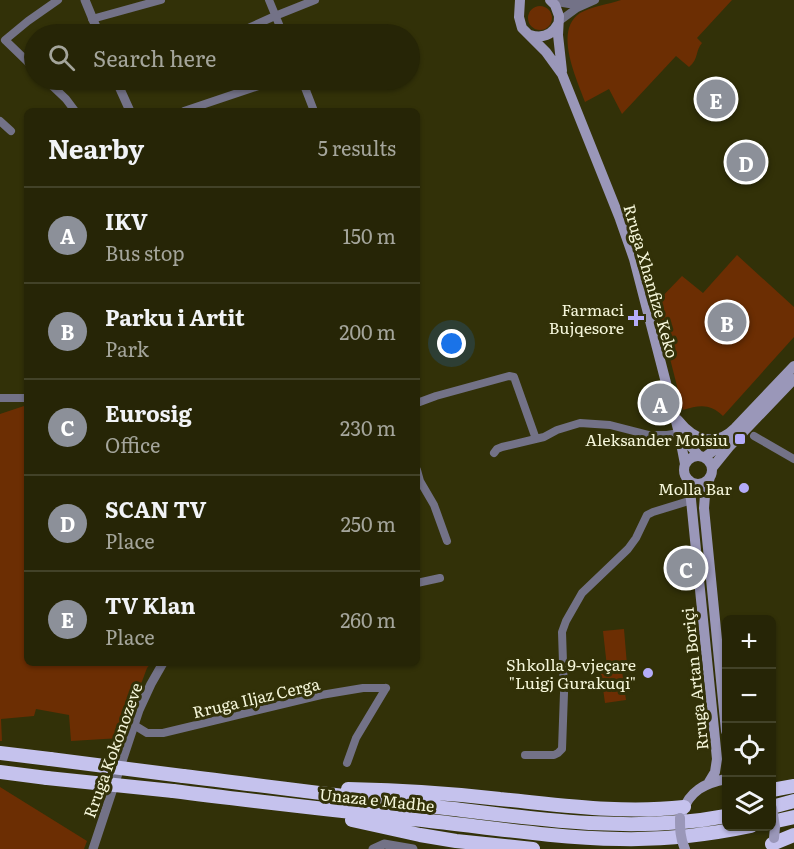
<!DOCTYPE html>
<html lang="en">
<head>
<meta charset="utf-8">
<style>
  :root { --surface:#262506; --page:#323114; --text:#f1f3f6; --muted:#a4a59b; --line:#424228; --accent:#8c9099 }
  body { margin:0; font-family:Literata,serif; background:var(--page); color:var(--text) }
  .controls { position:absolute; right:18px; bottom:18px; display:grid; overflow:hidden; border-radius:9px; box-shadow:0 2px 4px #0004 }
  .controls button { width:54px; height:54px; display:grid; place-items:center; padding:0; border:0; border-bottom:2px solid var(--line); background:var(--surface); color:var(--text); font:30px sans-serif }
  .you { position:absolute; left:452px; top:344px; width:21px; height:21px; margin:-15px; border:4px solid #fff; border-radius:50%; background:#1a73e8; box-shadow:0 0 0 9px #1a73e833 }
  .badge { display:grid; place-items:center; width:39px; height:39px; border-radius:50%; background:var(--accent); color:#fff; font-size:20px; font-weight:700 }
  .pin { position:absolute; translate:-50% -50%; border:3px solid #fff; box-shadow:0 2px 6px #0006 }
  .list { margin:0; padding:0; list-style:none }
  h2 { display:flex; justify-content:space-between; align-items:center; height:78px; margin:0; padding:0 24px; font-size:26px }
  h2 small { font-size:20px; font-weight:400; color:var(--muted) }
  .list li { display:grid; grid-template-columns:39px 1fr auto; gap:18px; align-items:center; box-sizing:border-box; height:96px; padding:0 24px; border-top:2px solid var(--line) }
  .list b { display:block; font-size:22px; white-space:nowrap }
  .list p { margin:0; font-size:20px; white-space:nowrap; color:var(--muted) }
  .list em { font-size:20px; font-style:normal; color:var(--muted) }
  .icon { flex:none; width:33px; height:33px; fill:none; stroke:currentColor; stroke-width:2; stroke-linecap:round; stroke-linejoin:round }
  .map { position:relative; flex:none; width:794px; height:849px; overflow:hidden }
  .search { position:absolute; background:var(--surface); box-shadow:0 2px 4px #0004; left:24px; top:24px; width:396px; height:66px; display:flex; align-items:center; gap:15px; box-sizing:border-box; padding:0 21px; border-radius:33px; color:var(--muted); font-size:22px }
  .panel { position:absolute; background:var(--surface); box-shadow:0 2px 4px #0004; left:24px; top:108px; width:396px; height:558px; border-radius:9px }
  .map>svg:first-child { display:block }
</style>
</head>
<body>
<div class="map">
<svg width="794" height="849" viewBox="0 0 794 849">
  <rect width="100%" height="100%" fill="#323108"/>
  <path fill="#6c2e03" d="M621,0H732L697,38L702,43C695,51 699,59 689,67L676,56L622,114L609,89L585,102C577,79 553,31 580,13C590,7 609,4 621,0Z
    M528 18a12 12 0 1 1 24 0a12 12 0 1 1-24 0Z
    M737,255L794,307V337L723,416C710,403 699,405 683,410L656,303L682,276L703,293Z
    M27,405V663H151L147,668L121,738L71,741L69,715L36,709L34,716L1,719L2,741H0V414Z
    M624,629L627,665L607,667L603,631Z
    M622,671L626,700L605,703L601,674Z
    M0,787L87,841L84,849H0Z"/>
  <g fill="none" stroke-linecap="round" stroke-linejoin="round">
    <path stroke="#737287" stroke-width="8" d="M269,0L283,34
      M551,1L569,4L584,3
      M92,19L161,0
      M558,22L577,8L595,0
      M235,34L275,16L315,0
      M34,68L5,40L28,21L58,0
      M46,80L66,99L75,111
      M302,80L314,111
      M184,111L276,80
      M0,121L11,131
      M0,398H27
      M417,403L436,396L509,376L514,377L536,439
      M754,436L794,459
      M494,453L497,449L502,447L544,437L557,430L580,423L610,425L649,435H667L679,433
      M417,470L420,481L434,505L447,541
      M417,583L440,578
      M134,725L147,733H163L321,695L363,688H386
      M525,755H554L558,753L562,749L564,693L562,632L566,621L582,593L628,549L636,538L647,515L653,512L692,500
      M347,763L356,738L386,688"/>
    <path stroke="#737287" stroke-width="9" d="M85,0L99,34
      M116,80L130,111
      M93,849L139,710L151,684L163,663
      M373,849L384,844L413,849"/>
    <path stroke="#9a97b9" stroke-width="10" d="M520,0L519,17L522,28L546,52L562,74L620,219L634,259L679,433L685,464
      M550,0L555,5L559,16L558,35L562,71
      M530,35C542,39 552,35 558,24
      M678,420C694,440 715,448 735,428L794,366
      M680,433L699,456
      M684 470a14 14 0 1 1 28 0a14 14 0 1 1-28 0Z
      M705,457L713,451L726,437
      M712,468L729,447L794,379
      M710,477L705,495L704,508L726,731
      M689,480L717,759L715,772L709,782
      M682,813C689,791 705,783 726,779"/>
    <path stroke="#c5c2ed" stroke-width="14" d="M0,753L50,759
      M0,772L47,778
      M183,776C274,787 364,799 454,809C544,820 637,833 726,816
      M348,789C399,790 450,793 500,799C562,805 621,814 684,807
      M772,790L794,786
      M173,791C258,802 344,811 430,821C493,828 557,838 620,839C664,840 708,835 751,826
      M772,807L794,801
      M352,820L420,835L456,841L533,849
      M772,822L794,817
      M772,844L794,835"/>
    <path stroke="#9a97b9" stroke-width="10" d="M772,808L775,827L774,838
      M680,818C680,829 680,838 685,849"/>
    <path stroke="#c5c2ed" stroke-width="14" d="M50,759L183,776
      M47,778L173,791"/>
  </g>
  <g fill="#b4acf9" stroke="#323108" stroke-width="2">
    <path d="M633 309h6v6h6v6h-6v6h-6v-6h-6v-6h6z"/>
    <rect x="734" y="433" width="12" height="12" rx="3"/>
    <circle cx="744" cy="488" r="6"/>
    <circle cx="648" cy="673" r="6"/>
  </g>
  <g text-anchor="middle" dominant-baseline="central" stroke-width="6" stroke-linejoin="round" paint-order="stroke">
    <g font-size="16" fill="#f5f6da" stroke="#323108">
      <text transform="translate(652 281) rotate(74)">Rruga Xhanfize Keko</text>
      <text transform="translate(694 679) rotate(-96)">Rruga Artan Boriçi</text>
      <text transform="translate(256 697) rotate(-13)">Rruga Iljaz Cerga</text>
      <text transform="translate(112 750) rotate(-70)">Rruga Kokonozeve</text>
      <text transform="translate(377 799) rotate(6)">Unaza e Madhe</text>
    </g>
    <g font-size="16" fill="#f5f6da" stroke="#323108" text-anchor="end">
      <text x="624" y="309">Farmaci<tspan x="624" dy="18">Bujqesore</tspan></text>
      <text x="728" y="439">Aleksander Moisiu</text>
      <text x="732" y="488">Molla Bar</text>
      <text x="636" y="664">Shkolla 9-vjeçare<tspan x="636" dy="18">"Luigj Gurakuqi"</tspan></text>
    </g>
  </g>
</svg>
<div class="controls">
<button>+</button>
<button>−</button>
<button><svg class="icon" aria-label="locate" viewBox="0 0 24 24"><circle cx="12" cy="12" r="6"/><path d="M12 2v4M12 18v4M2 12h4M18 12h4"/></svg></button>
<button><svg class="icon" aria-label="layers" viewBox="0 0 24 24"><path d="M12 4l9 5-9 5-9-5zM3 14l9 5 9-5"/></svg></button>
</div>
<div class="you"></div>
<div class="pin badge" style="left:660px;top:403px">A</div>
<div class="pin badge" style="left:727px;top:322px">B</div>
<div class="pin badge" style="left:686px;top:568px">C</div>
<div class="pin badge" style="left:746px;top:162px">D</div>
<div class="pin badge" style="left:716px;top:99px">E</div>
<div class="search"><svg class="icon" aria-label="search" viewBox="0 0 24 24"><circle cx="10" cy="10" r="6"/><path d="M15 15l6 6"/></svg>Search here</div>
<section class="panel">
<h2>Nearby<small>5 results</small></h2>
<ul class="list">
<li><span class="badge">A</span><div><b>IKV</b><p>Bus stop</p></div><em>150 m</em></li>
<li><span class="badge">B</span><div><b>Parku i Artit</b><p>Park</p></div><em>200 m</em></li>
<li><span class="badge">C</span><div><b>Eurosig</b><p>Office</p></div><em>230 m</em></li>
<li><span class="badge">D</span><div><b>SCAN TV</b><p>Place</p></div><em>250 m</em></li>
<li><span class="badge">E</span><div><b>TV Klan</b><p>Place</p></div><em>260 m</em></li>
</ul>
</section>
</div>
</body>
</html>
